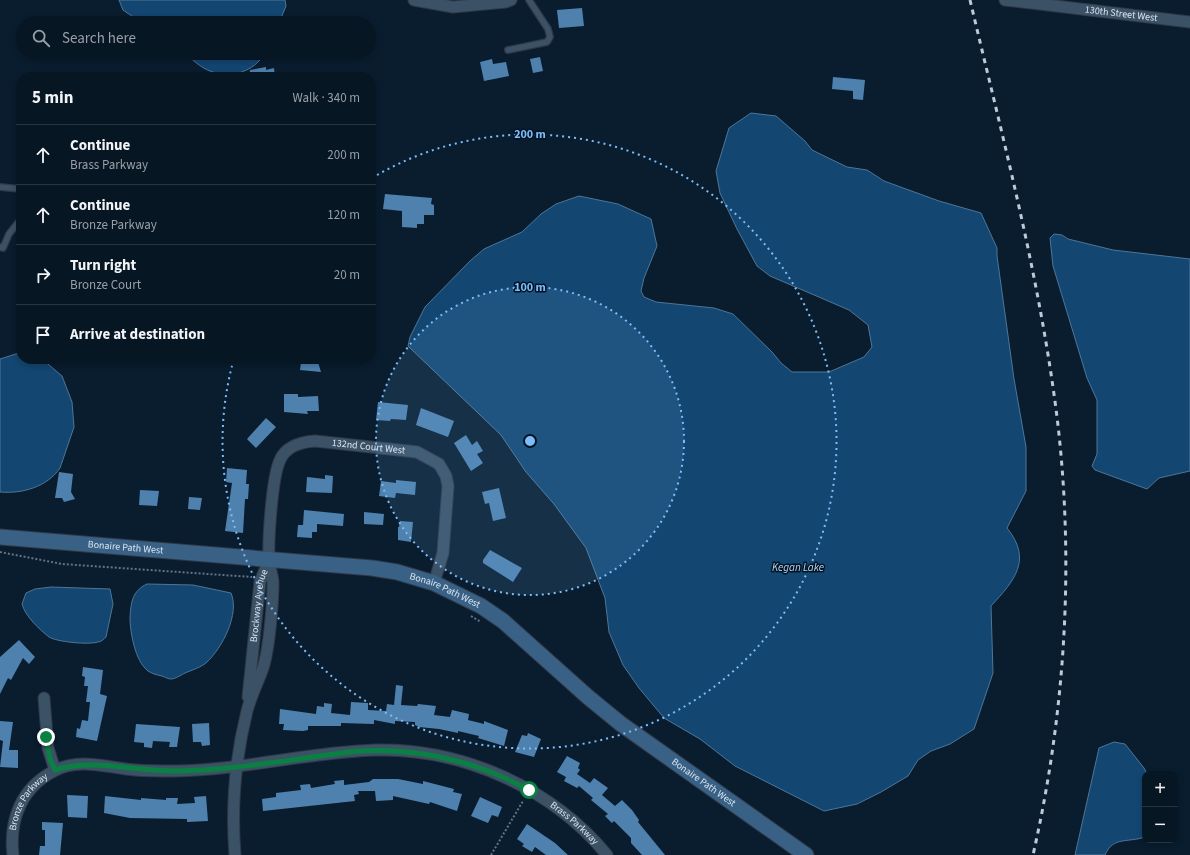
<!DOCTYPE html>
<html lang="en">
<head>
<meta charset="utf-8">
<style>
  :root { --surface:#071623; --page:#101f2b; --text:#f1f3f6; --muted:#989fa6; --line:#283541 }
  body { margin:0; font-family:"Source Sans 3",sans-serif; background:var(--page); color:var(--text) }
  .controls { position:absolute; right:12px; bottom:12px; display:grid; overflow:hidden; border-radius:8px; box-shadow:0 2px 6px #0003 }
  .controls button { width:36px; height:36px; display:grid; place-items:center; padding:0; border:0; border-bottom:1px solid var(--line); background:var(--surface); color:var(--text); font:20px sans-serif }
  .stop { position:absolute; width:12px; height:12px; margin:-9px; border:3px solid #0b8043; border-radius:50%; background:#fff }
  .stop.end { background:#0b8043; border-color:#fff; box-shadow:0 1px 4px #0008 }
  .list { margin:0; padding:0; list-style:none }
  h2 { display:flex; justify-content:space-between; align-items:center; height:52px; margin:0; padding:0 16px; font-size:17px }
  h2 small { font-size:13px; font-weight:400; color:var(--muted) }
  .list li { display:grid; grid-template-columns:26px 1fr auto; gap:12px; align-items:center; box-sizing:border-box; height:60px; padding:0 16px; border-top:1px solid var(--line) }
  .list b { display:block; font-size:15px; white-space:nowrap }
  .list p { margin:0; font-size:13px; white-space:nowrap; color:var(--muted) }
  .list em { font-size:13px; font-style:normal; color:var(--muted) }
  .icon { flex:none; width:22px; height:22px; fill:none; stroke:currentColor; stroke-width:2; stroke-linecap:round; stroke-linejoin:round }
  .map { position:relative; flex:none; width:1190px; height:855px; overflow:hidden }
  .search { position:absolute; background:var(--surface); box-shadow:0 2px 6px #0003; left:16px; top:16px; width:360px; height:44px; display:flex; align-items:center; gap:10px; box-sizing:border-box; padding:0 14px; border-radius:22px; color:var(--muted); font-size:15px }
  .panel { position:absolute; background:var(--surface); box-shadow:0 2px 6px #0003; left:16px; top:72px; width:360px; height:292px; border-radius:16px }
  .map>svg:first-child { display:block }
</style>
</head>
<body>
<div class="map">
<svg width="1190" height="855" viewBox="0 0 1190 855">
  <rect width="100%" height="100%" fill="#091d2f"/>
  <path fill="#134671" stroke="#4e7698" d="M119,0H285L286,6L279,23H142L123,10Z
    M184,53H265C254,72 231,79 210,71C201,68 192,59 184,53Z
    M751,113L776,116L805,141L812,150L847,167L867,170L884,181L939,201L981,213L997,248V256L1014,379L1026,447V491L1007,528C1033,560 1014,581 991,606L993,673L974,729L950,744L931,751L918,760L908,776L881,792L857,804L824,811L735,766L700,739L664,718L639,688L623,665L609,632L605,598L586,548L554,504L526,472L501,435L408,346L410,337L425,307L470,261L484,249L522,232L541,214L556,204L579,196L618,204L651,219L657,246L644,278L641,291L644,297L656,302L714,308L733,314L772,352L781,363L792,372H829L864,357L872,347L868,325L849,310L770,276L757,266L737,229L720,193L716,171L729,128Z
    M1054,234L1062,235L1068,239L1113,250L1190,259V471L1159,478L1147,489L1095,470L1092,466L1097,454V400L1087,378L1053,266L1050,238Z
    M19,353H21V359H42L62,376L72,402L74,427L60,468C47,487 22,494 0,492V359Z
    M147,584L193,585L231,593C240,614 222,648 207,662C202,667 192,670 185,673C181,675 175,679 171,679C168,679 165,677 162,676C157,675 153,674 148,671C135,661 130,632 130,617C131,603 132,591 147,584Z
    M51,587L110,589L113,604L106,637C104,639 101,642 98,642C89,645 57,642 49,637C39,629 25,616 22,604L26,593L35,589Z
    M1114,742L1125,744L1144,768L1147,774H1145V837C1128,843 1113,836 1105,855H1075L1099,748Z"/>
  <path fill="#4f81af" d="M582,8L584,26L559,28L557,10Z
    M540,57L543,71L533,73L530,59Z
    M492,59L493,64L506,62L509,76L484,81L480,62Z
    M266,67V70L274,68L275,77H249L250,70Z
    M833,77L865,80L863,100L853,99V91L832,89Z
    M385,194L432,198L431,204L434,205V215H424V224H417V228L402,227V211L383,209Z
    M317,359L321,372L300,370L301,362H306Z
    M284,394H298V397L318,396L319,411H307L308,414L284,412Z
    M378,402L408,405L406,420L391,419L390,421L376,420Z
    M421,408L454,421L448,437L416,425Z
    M266,418L276,427L256,448L247,439Z
    M466,435L472,445L477,441L483,451L477,454L483,463L471,471L454,443Z
    M227,468L247,470L246,484H249L248,499H245L243,533L225,531L232,483L226,482Z
    M59,472L73,474L71,492L75,499L64,502L62,498H55Z
    M325,475L333,476L332,493L306,492L307,477L325,479Z
    M396,480L416,482L415,495L396,493L395,498L379,496L381,481L396,483Z
    M499,488L506,518L493,521L489,503L485,504L482,492Z
    M140,490L159,491L157,506L139,505Z
    M189,497L202,498L200,510L188,509Z
    M304,510L344,514L343,526L317,524V532H312V538L297,537L298,525H303Z
    M364,512L384,514L383,525L364,524Z
    M400,521L413,522L411,542L398,540V527H399Z
    M490,550L522,568L513,582L483,563V560Z
    M19,640L35,657L29,664L23,658L11,680L8,678L0,694V657Z
    M83,667L103,670L100,694L107,696L97,741L76,737L77,728L80,729L82,720L88,721L90,702H86L88,686H84L85,677L82,676Z
    M396,685L403,686L401,705L417,706L418,704L436,706L434,715L450,717L452,710L469,714L468,720L484,724V721L508,730L504,746L478,738L479,736L458,731V733L439,729L419,727L415,725V722L395,721V724L374,720V724L341,723V726H308V730L303,731L283,730L284,724H279L280,709L316,714L317,706L324,707V703L332,704L331,713L350,715L351,702L368,703V710L386,711L387,704L394,705Z
    M0,721L13,722L9,750H18V768L0,767L3,741L0,740Z
    M209,723L210,745L202,746L201,742H193L192,724Z
    M136,724L180,727L177,747H169L170,742L153,741L152,748L144,747V743L134,742Z
    M528,733L541,739L534,757L515,752L522,735L527,736Z
    M567,756L580,763L578,768L580,770L577,774L590,783L594,778L608,788L602,795L615,806L622,800L632,810L639,820L638,822L665,855H642L631,843V838L614,821L612,823L605,816L608,814L591,800L593,798L579,786L577,788L564,781L566,777L557,772Z
    M373,779H398L423,784V781L454,789L453,792L462,794L457,811L430,802L429,804L393,796V800L376,801L375,791H358L359,794L354,795L355,801L263,811L262,799L276,797V793L301,790L300,785L310,784L311,788L335,784L334,781L344,780V785L369,782Z
    M67,795L88,796L87,818L68,817Z
    M105,796L141,800V798L166,800V798H178L177,804L195,803L194,797L206,796L208,821L187,822V819L130,818L104,813Z
    M480,797L502,807L498,817L492,815L488,823L471,816Z
    M42,822L63,823L60,855H39L40,846H45V830H42Z
    M527,824L555,843L568,855H546L535,847L532,852L522,846L524,844L517,839Z"/>
  <g fill="none" stroke-linecap="round" stroke-linejoin="round">
    <g stroke="#303846" stroke-width="8">
      <path id="lane" d="M508,50L547,42L550,37L548,29L529,0
        M0,187L21,189
        M0,247L3,248L9,234L21,219"/>
    </g>
    <g stroke="#303846" stroke-width="13">
      <g id="street">
        <path d="M414,0L453,7L506,2L511,0"/>
        <path id="s1" d="M1005,0L1190,22"/>
        <path id="s2" d="M248,697L260,582L269,560"/>
        <path d="M44,698L48,748L55,770"/>
        <path id="s3" d="M13,855C9,820 21,788 54,771C79,757 108,768 135,770C149,771 163,771 176,771C243,770 309,752 376,750C462,748 552,788 607,855"/>
        <path id="s4" d="M235,855C231,805 235,759 247,711C251,696 258,682 263,668C269,650 273,603 273,583C273,575 269,568 269,560C268,539 272,477 280,460C286,446 301,442 315,441L417,452L439,464L446,476L448,486L443,553L434,583"/>
      </g>
    </g>
    <g stroke="#303846" stroke-width="17">
      <g id="secondary">
        <path id="s5" d="M0,537L372,568L397,572L434,583L481,606L503,621L588,697L621,724L806,855"/>
      </g>
    </g>
    <path stroke="#637484" stroke-width="2" stroke-dasharray="2 2" stroke-linecap="butt" d="M0,552L62,564L252,577
      M471,616L481,622
      M491,855L523,801"/>
    <use href="#lane" stroke="#3b5166" stroke-width="5.5"/>
    <use href="#street" stroke="#3b5166" stroke-width="11"/>
    <use href="#secondary" stroke="#396185" stroke-width="15"/>
    <path stroke="#bdcad8" stroke-width="3" stroke-dasharray="5 5" stroke-linecap="butt" d="M970,0C1002,135 1038,271 1056,409C1075,557 1066,710 1033,855"/>
  </g>
  <g fill="none" stroke-linecap="round" stroke-linejoin="round">
    <path stroke="#0b8043" stroke-width="5" d="M46,737L50,759L55,770C94,758 136,772 177,771C237,770 298,758 359,751C419,748 476,761 529,790"/>
  </g>
  <circle cx="530" cy="441" r="154" fill="#7ebdf9" fill-opacity=".12"/>
  <g fill="none" stroke="#7ebdf9" stroke-width="2" stroke-dasharray="2 4">
    <circle cx="530" cy="441" r="154"/>
    <path d="M372 178A307 307 0 1 1 233 362"/>
  </g>
  <g text-anchor="middle" dominant-baseline="central" stroke-width="3" stroke-linejoin="round" paint-order="stroke">
    <g font-size="10" fill="#d9e5f2" stroke="#021425">
      <text stroke="none"><textPath href="#s1" startOffset="117">130th Street West</textPath></text>
      <text stroke="none"><textPath href="#s4" startOffset="497">132nd Court West</textPath></text>
      <text stroke="none"><textPath href="#s5" startOffset="126">Bonaire Path West</textPath></text>
      <text stroke="none"><textPath href="#s5" startOffset="450">Bonaire Path West</textPath></text>
      <text stroke="none"><textPath href="#s2" startOffset="92">Brockway Avenue</textPath></text>
      <text stroke="none"><textPath href="#s5" startOffset="774">Bonaire Path West</textPath></text>
      <text stroke="none"><textPath href="#s3" startOffset="58">Bronze Parkway</textPath></text>
      <text stroke="none"><textPath href="#s3" startOffset="641">Brass Parkway</textPath></text>
    </g>
    <g font-size="11" font-style="italic" fill="#bbd7f2" stroke="#021425">
      <text x="798" y="567">Kegan Lake</text>
    </g>
  </g>
  <circle cx="530" cy="441" r="6" fill="#7ebdf9" stroke="#021425" stroke-width="2"/>
  <g font-size="12" text-anchor="middle" font-weight="bold" fill="#7ebdf9" stroke="#021425" stroke-width="3" stroke-linejoin="round" paint-order="stroke">
    <text x="530" y="138">200 m</text>
    <text x="530" y="291">100 m</text>
  </g>
</svg>
<div class="controls">
<button>+</button>
<button>−</button>
</div>
<div class="stop" style="left:529px;top:790px"></div>
<div class="stop end" style="left:46px;top:737px"></div>
<div class="search"><svg class="icon" aria-label="search" viewBox="0 0 24 24"><circle cx="10" cy="10" r="6"/><path d="M15 15l6 6"/></svg>Search here</div>
<section class="panel">
<h2>5 min<small>Walk · 340 m</small></h2>
<ul class="list">
<li><svg class="icon" aria-label="ahead" viewBox="0 0 24 24"><path d="M12 20V5M6 11l6-6 6 6"/></svg><div><b>Continue</b><p>Brass Parkway</p></div><em>200 m</em></li>
<li><svg class="icon" aria-label="ahead" viewBox="0 0 24 24"><path d="M12 20V5M6 11l6-6 6 6"/></svg><div><b>Continue</b><p>Bronze Parkway</p></div><em>120 m</em></li>
<li><svg class="icon" aria-label="right" viewBox="0 0 24 24"><path d="M7 20v-9h11M14 6l5 5-5 5"/></svg><div><b>Turn right</b><p>Bronze Court</p></div><em>20 m</em></li>
<li><svg class="icon" aria-label="arrive" viewBox="0 0 24 24"><path d="M6 21V4h12l-3 4 3 4H6"/></svg><div><b>Arrive at destination</b></div></li>
</ul>
</section>
</div>
</body>
</html>
